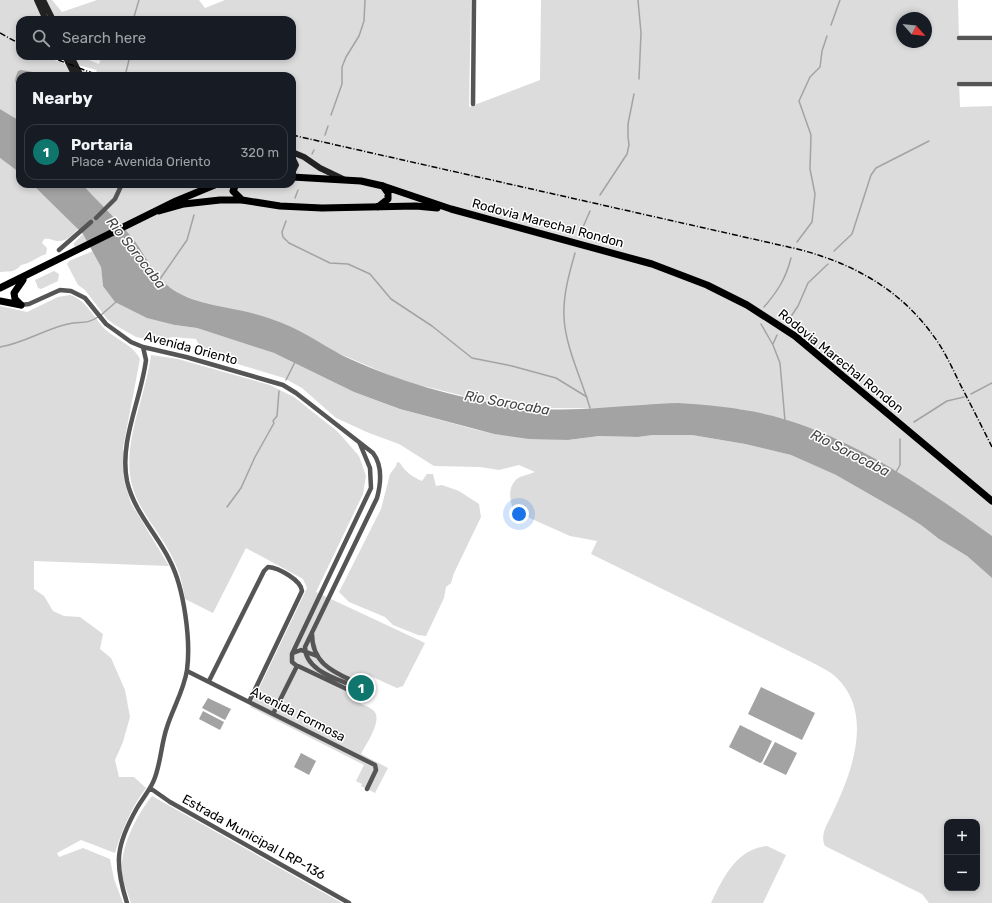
<!DOCTYPE html>
<html lang="en">
<head>
<meta charset="utf-8">
<style>
  :root { --surface:#171b24; --page:#242831; --text:#f1f3f6; --muted:#9ea1a6; --line:#363941; --accent:#0f766e }
  body { margin:0; font-family:Rubik,sans-serif; background:var(--page); color:var(--text) }
  .controls { position:absolute; right:12px; bottom:12px; display:grid; overflow:hidden; border-radius:8px; box-shadow:0 2px 6px #0003 }
  .controls button { width:36px; height:36px; display:grid; place-items:center; padding:0; border:0; border-bottom:1px solid var(--line); background:var(--surface); color:var(--text); font:20px sans-serif }
  .compass { position:absolute; left:896px; top:12px; width:36px; height:36px; border-radius:50%; background:var(--surface); box-shadow:0 2px 6px #0003; rotate:117deg }
  .you { position:absolute; left:519px; top:514px; width:14px; height:14px; margin:-10px; border:3px solid #fff; border-radius:50%; background:#1a73e8; box-shadow:0 0 0 6px #1a73e833 }
  .badge { display:grid; place-items:center; width:26px; height:26px; border-radius:50%; background:var(--accent); color:#fff; font-size:13px; font-weight:700 }
  .pin { position:absolute; translate:-50% -50%; border:2px solid #fff; box-shadow:0 1px 4px #0006 }
  .list { margin:0; padding:0; list-style:none }
  h2 { display:flex; justify-content:space-between; align-items:center; height:52px; margin:0; padding:0 16px; font-size:17px }
  h2 small { font-size:13px; font-weight:400; color:var(--muted) }
  .list li { display:grid; grid-template-columns:26px 1fr auto; gap:12px; align-items:center; box-sizing:border-box; height:56px; margin:0 8px 8px; padding:0 8px; border:1px solid var(--line); border-radius:12px }
  .list b { display:block; font-size:15px; white-space:nowrap }
  .list p { margin:0; font-size:13px; white-space:nowrap; color:var(--muted) }
  .list em { font-size:13px; font-style:normal; color:var(--muted) }
  .icon { flex:none; width:22px; height:22px; fill:none; stroke:currentColor; stroke-width:2; stroke-linecap:round; stroke-linejoin:round }
  .map { position:relative; flex:none; width:992px; height:903px; overflow:hidden }
  .search { position:absolute; background:var(--surface); box-shadow:0 2px 6px #0003; left:16px; top:16px; width:280px; height:44px; display:flex; align-items:center; gap:10px; box-sizing:border-box; padding:0 14px; border-radius:12px; color:var(--muted); font-size:15px }
  .panel { position:absolute; background:var(--surface); box-shadow:0 2px 6px #0003; left:16px; top:72px; width:280px; height:116px; border-radius:12px }
  .map>svg:first-child { display:block }
</style>
</head>
<body>
<div class="map">
<svg width="992" height="903" viewBox="0 0 992 903">
  <rect width="100%" height="100%" fill="#fff"/>
  <path fill="#dcdcdc" fill-rule="evenodd" d="M0,0H34L43,20H20V56H43L95,75L97,70L78,65L74,56H87L86,59L99,64L102,56H292V20H55L45,0H52L62,12L97,0H199L205,8L225,0H471L469,107L540,80L541,0H958L959,41H992V81H959L960,107L992,106V536L896,471L849,446L785,419L739,409L531,408L476,399L403,381L338,353L182,295L168,286L160,279L144,257L134,241L82,184H292V76H20V121L0,109ZM902,18H926V42H902Z
    M0,158L20,173V184H32L79,228C72,235 67,242 57,241C51,240 50,238 44,239L42,243L47,248L46,254C37,257 30,264 21,265C15,273 9,271 0,272Z
    M83,234L88,241L76,247L74,246V243Z
    M93,251L101,267L103,286L175,325L197,328L274,353L354,392L400,409L473,429L494,434L568,440L599,436L638,437L653,435H692L745,444L791,455L836,475L897,510L921,525L939,539L967,556L992,578V903H929L922,894L825,846C819,834 829,822 833,812C853,770 876,708 831,673C822,667 811,662 801,657L591,554L597,541L570,536L514,511C509,500 507,484 520,477C525,475 531,474 535,472L519,465L499,470L480,467L434,466L399,444L369,433L336,418L302,388L284,378L204,354L196,339L173,337L154,341L136,337L115,325L107,319L85,290L78,285L67,264L69,261ZM947,822H977V888H947Z
    M54,271L59,274L58,281L41,289L38,288L35,280Z
    M70,295C87,300 94,319 107,331C118,340 134,346 140,359L123,448L124,481L131,503L169,566L34,561V589L44,596L53,611L64,616L80,617L103,634L100,649L111,658L125,690L130,717L123,742L115,760L119,777H134L146,788C131,808 122,830 115,853L81,840L57,853L59,857L83,848L110,859L114,879L123,903H0V306L27,312L58,297Z
    M151,355L178,359L270,385L294,397L338,432L359,456L366,476L363,494L316,592L425,643L403,686L397,688L368,675L355,701C361,704 368,706 373,710C384,719 366,744 361,754L388,768L375,793L361,786L362,784L356,781L364,765L250,707L307,588L303,579L246,548L213,613L185,599C183,586 180,573 174,561C162,533 137,511 131,481C123,441 146,395 151,355Z
    M397,462L400,463C405,472 413,477 422,481L427,474H433L436,486L442,485L459,491L479,504L481,517L454,573L451,583L446,587L444,598L426,636L418,635L393,625L385,617L349,602L339,592L381,509L390,474L396,466Z
    M152,796L342,903H131C128,893 122,881 122,870C121,845 137,815 152,796Z
    M767,846L786,855L763,903H711C723,878 736,849 767,846Z"/>
  <path fill="#a3a3a3" d="M21,70L33,72L32,76H20V88C13,83 15,78 18,71Z
    M0,109L20,121V173L0,158Z
    M32,184H82C99,203 118,220 134,240C145,255 152,272 167,285C188,303 217,305 243,311C256,314 270,318 282,323C306,332 326,348 350,359C405,384 470,402 531,408C568,412 606,407 643,405C655,404 667,403 678,403C714,405 750,409 784,419C860,442 928,490 992,536V578L967,556L939,539L921,525L897,510L836,475L791,455L745,444L692,435H653L638,437L599,436L568,440L529,439L494,434L400,409L354,392L274,353L197,328L175,325L147,318L115,302L103,286L101,267L83,234Z
    M761,687L815,713L802,740L748,714Z
    M208,698L231,709L225,720L202,708Z
    M203,711L224,722L220,730L199,719Z
    M740,725L772,741L762,762L760,763L729,747Z
    M775,742L797,753L786,775L763,764Z
    M301,753L316,761L309,775L294,767Z"/>
  <g fill="none" stroke-linecap="round" stroke-linejoin="round">
    <path stroke="#a3a3a3" stroke-width="1.5" d="M638,0L641,33L639,79
      M133,20L139,0
      M831,25L840,0
      M125,76L130,56
      M331,115L342,84V67L346,57L359,36L364,21L365,0
      M325,135L328,126
      M312,154L314,150
      M600,195L627,154L629,145L628,137V124L634,94
      M295,198L298,190
      M286,221L282,232L283,237L289,243L330,263L348,264L370,274L391,299L432,326L472,358L512,366L556,378L587,397
      M580,234L590,211
      M797,242L812,222L815,194L810,169L811,135L799,101L810,77L820,67L822,51L827,36
      M834,251L852,234L871,175L876,168L929,141
      M575,253C569,274 563,295 564,317C565,346 582,380 590,408
      M160,279L187,240L194,215
      M764,307C778,291 786,278 791,258
      M101,315L116,302
      M788,321L798,306L808,283L828,264
      M761,324L773,345L780,363L785,421
      M773,344L777,335
      M0,347C24,343 45,329 68,324C81,321 86,325 98,317
      M286,380L295,362
      M971,394L992,383
      M914,422L947,401L964,397
      M896,472L900,465V439
      M227,507L241,488L255,457L274,423L273,421L277,416L279,391"/>
    <path stroke="#d9d9d9" stroke-width="4.5" stroke-dasharray="4.5 2" stroke-linecap="butt" d="M357,683L363,686
      M353,692L358,694"/>
    <path stroke="#555" stroke-width="4.5" d="M959,38H992
      M959,84H992
      M473,104L474,0
      M96,218L115,199L122,184
      M59,250L91,222
      M21,305L29,304L60,290L71,291L85,298L106,324L131,342L143,347L186,357L283,385L296,393L373,453C383,466 381,483 377,498L305,647C305,671 338,679 356,687
      M312,634C312,664 334,672 357,683
      M293,653L301,650L317,656
      M297,666L292,662V654L371,488L370,468L360,444
      M298,666L353,692
      M187,671L375,765L376,770L367,789
      M209,681L264,571L268,567C279,568 301,580 302,591L249,702
      M273,714L297,666
      M150,788L170,802L349,903
      M127,903C114,863 116,845 137,808C142,799 150,790 154,780C161,763 161,744 167,727C173,708 184,690 187,670C191,640 184,588 170,561C157,534 134,512 127,481C119,441 141,400 146,360L143,347"/>
    <path stroke="#222" stroke-width="6" d="M37,0L46,20
      M43,0L53,20
      M65,56L75,76
      M71,56L81,76
      M292,152L304,157L320,168L343,179
      M292,157L296,165L292,173"/>
    <path stroke="#000" stroke-width="7" d="M292,177L361,181L383,186L451,209L652,264L707,285L747,305L795,336L992,501
      M236,184L233,191L242,200
      M378,207L388,199V193L383,186
      M159,211L184,204L220,200H242L280,206L322,208L416,206L437,208
      M0,288L176,201L217,184
      M0,301L21,305
      M21,305L15,299L14,293L23,280"/>
    <path stroke="#000" stroke-width="1.5" stroke-dasharray="6 2 1 2" stroke-linecap="butt" d="M0,33L20,44
      M48,56L100,76
      M292,135L793,248C848,261 898,287 932,334C943,348 951,365 959,382C970,403 981,425 992,447"/>
  </g>
  <g text-anchor="middle" dominant-baseline="central" stroke-width="3" stroke-linejoin="round" paint-order="stroke">
    <g font-size="13" fill="#000" stroke="#fff">
      <text transform="translate(548 223) rotate(15)">Rodovia Marechal Rondon</text>
      <text transform="translate(191 348) rotate(15)">Avenida Oriento</text>
      <text transform="translate(841 361) rotate(39)">Rodovia Marechal Rondon</text>
      <text transform="translate(298 714) rotate(27)">Avenida Formosa</text>
      <text transform="translate(254 837) rotate(29)">Estrada Municipal LRP-136</text>
    </g>
    <g font-size="14" font-style="italic" fill="#444" stroke="#fff">
      <text transform="translate(136 253) rotate(52)">Rio Sorocaba</text>
      <text transform="translate(507 403) rotate(10)">Rio Sorocaba</text>
      <text transform="translate(850 453) rotate(27)">Rio Sorocaba</text>
    </g>
  </g>
</svg>
<div class="controls">
<button>+</button>
<button>−</button>
</div>
<svg class="compass" viewBox="-18 -18 36 36"><path d="M0-13l5 13h-10z" fill="#e53935"/><path d="M0 13l5-13h-10z" fill="#9ea1a6"/></svg>
<div class="you"></div>
<div class="pin badge" style="left:361px;top:688px">1</div>
<div class="search"><svg class="icon" aria-label="search" viewBox="0 0 24 24"><circle cx="10" cy="10" r="6"/><path d="M15 15l6 6"/></svg>Search here</div>
<section class="panel">
<h2>Nearby<small></small></h2>
<ul class="list">
<li><span class="badge">1</span><div><b>Portaria</b><p>Place · Avenida Oriento</p></div><em>320 m</em></li>
</ul>
</section>
</div>
</body>
</html>
